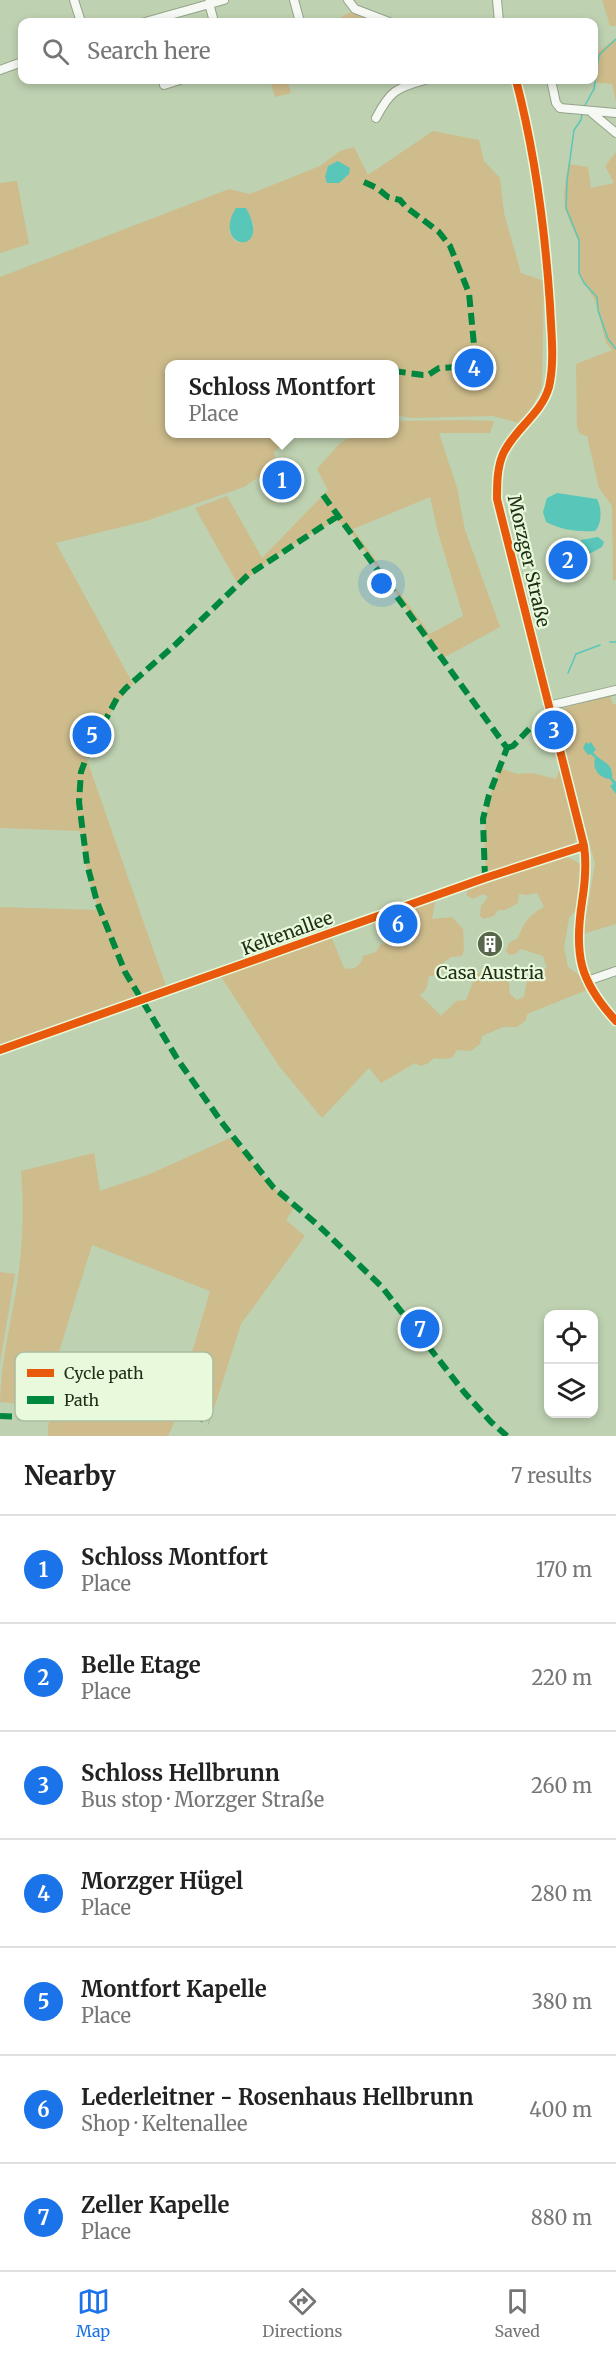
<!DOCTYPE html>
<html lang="en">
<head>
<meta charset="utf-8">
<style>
  :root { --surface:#fff; --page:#f6f6f6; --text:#222; --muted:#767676; --line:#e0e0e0; --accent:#1a73e8 }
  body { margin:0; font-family:Merriweather,serif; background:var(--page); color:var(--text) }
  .controls { position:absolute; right:18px; bottom:18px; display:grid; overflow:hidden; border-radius:12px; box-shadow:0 3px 9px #0003 }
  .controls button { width:54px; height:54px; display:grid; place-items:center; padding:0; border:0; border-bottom:2px solid var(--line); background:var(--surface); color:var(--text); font:30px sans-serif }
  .you { position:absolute; left:382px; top:584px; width:21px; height:21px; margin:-15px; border:4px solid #fff; border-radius:50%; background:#1a73e8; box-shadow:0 0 0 9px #1a73e833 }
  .badge { display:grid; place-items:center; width:39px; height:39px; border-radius:50%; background:var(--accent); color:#fff; font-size:20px; font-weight:700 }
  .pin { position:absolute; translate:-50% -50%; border:3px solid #fff; box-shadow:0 2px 6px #0006 }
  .popup { position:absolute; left:165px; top:360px; width:234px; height:78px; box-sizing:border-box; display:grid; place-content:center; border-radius:12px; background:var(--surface); filter:drop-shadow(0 2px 4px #0005); font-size:20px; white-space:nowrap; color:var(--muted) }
  .popup b { font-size:22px; color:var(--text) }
  .popup::after { content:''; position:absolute; left:50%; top:100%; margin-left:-12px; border:12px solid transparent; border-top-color:var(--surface) }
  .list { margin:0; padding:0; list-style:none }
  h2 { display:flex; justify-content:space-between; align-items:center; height:78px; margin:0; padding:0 24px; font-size:26px }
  h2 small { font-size:20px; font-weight:400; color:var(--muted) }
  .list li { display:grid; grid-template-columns:39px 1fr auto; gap:18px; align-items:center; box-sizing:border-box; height:108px; padding:0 24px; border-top:2px solid var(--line) }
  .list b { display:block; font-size:22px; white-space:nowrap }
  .list p { margin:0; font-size:20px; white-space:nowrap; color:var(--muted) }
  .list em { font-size:20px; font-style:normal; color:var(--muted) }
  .icon { flex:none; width:33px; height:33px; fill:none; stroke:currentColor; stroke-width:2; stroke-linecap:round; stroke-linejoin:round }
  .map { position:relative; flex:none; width:616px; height:1436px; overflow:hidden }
  .search { position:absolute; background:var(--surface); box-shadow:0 3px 9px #0003; left:18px; right:18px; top:18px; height:66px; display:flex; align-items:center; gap:15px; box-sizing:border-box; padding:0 21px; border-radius:12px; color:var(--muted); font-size:22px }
  .sheet { height:834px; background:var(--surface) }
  nav { display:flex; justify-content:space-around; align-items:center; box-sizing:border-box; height:84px; border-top:2px solid var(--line); background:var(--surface); font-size:16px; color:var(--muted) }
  nav a { display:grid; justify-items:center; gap:3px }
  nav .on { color:var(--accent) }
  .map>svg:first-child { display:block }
</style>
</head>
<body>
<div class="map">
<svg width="616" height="1436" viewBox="0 0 616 1436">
  <rect width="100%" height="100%" fill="#bed1b0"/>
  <path fill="#cebc8c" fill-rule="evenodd" d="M602,0H616V26H610Z
    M353,11L384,22H331Z
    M616,38V102L612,84L591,82L596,53Z
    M270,80H287L291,93L275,97Z
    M433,131L479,140L484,161L500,178L504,213L521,273L544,281L542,387L532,407L519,423L493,416L411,418L395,415L394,364H170V434H293L274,452L275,457L263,474L244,487L146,521L56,543L133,684L115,705L87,760L167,989L0,1048V907L98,910L88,875L80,831L0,828V277L229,189L250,194L320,166L340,151L354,147L368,175ZM246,208L254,226L239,243L234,240L229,231Z
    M616,152V580L613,581L612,506L599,488L587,436L580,434L577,427L576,364L612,350L606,343L595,300L578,273V241L565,209L564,193L568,164L588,167L591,188L614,183L605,166Z
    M17,181L29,244L0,253V183Z
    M467,420L494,421L490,433H439L457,488L465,530L500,627L443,658L350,531H347L340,522L335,520C302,540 267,559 239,586L195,508L227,496L262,558L328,490L317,469L339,444L355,434H394L395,421ZM430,497L438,532L463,616L430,634L353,529Z
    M610,696L613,704H616V924L583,934L595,864L556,715L561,709Z
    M561,766L577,828V837L572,848L486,875C483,829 483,811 500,768L517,774L532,773L556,779Z
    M566,856L582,865L578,908L569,918L564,948L568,967L579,975L587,990L527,1014L526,1020L517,1027H503L482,1036L480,1044L471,1051L457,1050L453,1057L445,1059L434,1058L427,1064L420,1066L415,1063L381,1083L369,1068L322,1118L279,1066L220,975L331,936L344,968C354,971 361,966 363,956L376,952L381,944L391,942L411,945L418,930L415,906L436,897L432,919L452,917L463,929L464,949L462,956L451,957L444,962L443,970L437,976H429L426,990L420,995L441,1016L456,1001L466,1000L474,979L485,967L502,970L508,975L510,994L517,1000L524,997L528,975L547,968L543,956L521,949L515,954L509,955L506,951L509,943L518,938C524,922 529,915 544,907L537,893L527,895L519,894L518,903L505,910H498L494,916L484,919L480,916L481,906L488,897L483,894L473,899L466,895L469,886Z
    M232,1137L266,1180L294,1208L286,1220L305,1236L241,1324L210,1421L176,1408L210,1291L92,1245L58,1355L108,1376C75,1371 68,1413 38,1416V1406L0,1402C1,1360 12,1319 18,1278C23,1242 24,1207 21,1171L94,1153L100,1191L150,1174Z
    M0,1272L15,1274L0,1363Z
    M102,1378L179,1412L168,1436H48V1426L50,1419L81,1388L93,1380Z"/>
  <path fill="#58c7ba" d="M338,161L350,168L349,174L339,183H327L325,177L328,166Z
    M236,208H246C274,257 210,250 236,208Z
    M557,493L597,499C602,508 602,524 595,531C577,532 562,530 546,522L543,512L547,498Z
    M598,537L604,542L602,547L591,553L579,554L576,548L581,540Z
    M586,742L588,744L591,742L596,750L593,752C600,762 614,762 612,778L616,782V794L610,786L613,784L610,779C599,778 592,769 595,758L591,754L588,755L583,748Z"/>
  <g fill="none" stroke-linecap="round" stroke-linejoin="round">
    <path stroke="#58c7ba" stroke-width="1.5" d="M584,107L594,89L599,55L616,39
      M582,114L581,120L574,130L567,181L566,208L579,240V273L584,283L597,297L598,310L608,339L616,349
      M610,642H616
      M568,673L576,654L600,645"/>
    <g stroke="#94a389" stroke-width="10">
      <path id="minor" d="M74,0L81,22
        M294,0L300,22
        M348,0L355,9L389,22
        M497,0L499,22
        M209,3L214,22
        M145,22L224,0
        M0,70L22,62
        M516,80C535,153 545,229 550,305C551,331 555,361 549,387C541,415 515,428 503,454C497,468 497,484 497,499L584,846C587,865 585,883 582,902C574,954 579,981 616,1021
        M551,80L556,103L560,108L616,113
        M164,85L180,80
        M592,113L616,133
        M376,118C390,91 396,88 425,80
        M548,706L616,690
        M587,981L616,971
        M0,1050L485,878L584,846"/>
    </g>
    <use href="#minor" stroke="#f5f8f3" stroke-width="8"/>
    <path stroke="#00873e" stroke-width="6" stroke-dasharray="12 6" stroke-linecap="butt" d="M364,182L377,188L388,197L400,200L406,207L439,232L450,246L469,293L476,366L439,368L428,375H423L394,371
      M297,364H333
      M323,495L507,748
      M338,516L248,575L176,644L126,688L117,698L88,753L81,772L79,802L87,864L97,902L125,972L178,1060L223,1124L273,1187L319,1226L382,1287L464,1392L491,1422L507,1436
      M507,748L513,746L530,728
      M485,878L483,819L489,795L507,748
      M0,1416L50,1418C65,1404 79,1378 100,1377L209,1422"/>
    <g stroke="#e8fadb" stroke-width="11">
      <path id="cycleway" d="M516,80C535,153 545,229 550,305C551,331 555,361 549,387C541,415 515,428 503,454C497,468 497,484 497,499L584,846C587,865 585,883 582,902C574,954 579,981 616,1021
        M0,1050L485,878L584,846"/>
    </g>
    <use href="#cycleway" stroke="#e8590c" stroke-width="8"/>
  </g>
  <defs>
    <g id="building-disc" transform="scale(1.35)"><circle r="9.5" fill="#58674b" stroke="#e8fadb"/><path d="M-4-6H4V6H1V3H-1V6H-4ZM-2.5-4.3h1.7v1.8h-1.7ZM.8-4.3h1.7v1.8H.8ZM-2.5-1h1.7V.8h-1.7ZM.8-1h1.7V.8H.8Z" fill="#fff"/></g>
  </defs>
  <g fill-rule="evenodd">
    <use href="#building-disc" x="490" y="944"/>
  </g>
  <g text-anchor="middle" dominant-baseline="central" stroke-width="4.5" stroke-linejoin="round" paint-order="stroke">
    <g font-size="18" fill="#212e15" stroke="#e8fadb">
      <text transform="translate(529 561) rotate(77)">Morzger Straße</text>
      <text transform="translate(287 933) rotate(-20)">Keltenallee</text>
    </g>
    <g font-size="18" fill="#212e15" stroke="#e8fadb">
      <text x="490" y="972">Casa Austria</text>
    </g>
  </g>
  <rect x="15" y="1352" width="198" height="69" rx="9" fill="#e8fadb" stroke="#acbda0" stroke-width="1.5"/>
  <rect x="27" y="1369" width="27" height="8" fill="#e8590c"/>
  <rect x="27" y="1396" width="27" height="8" fill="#00873e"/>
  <g font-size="16" fill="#212e15">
    <text x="64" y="1379">Cycle path</text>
    <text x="64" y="1406">Path</text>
  </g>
</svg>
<div class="controls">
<button><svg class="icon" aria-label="locate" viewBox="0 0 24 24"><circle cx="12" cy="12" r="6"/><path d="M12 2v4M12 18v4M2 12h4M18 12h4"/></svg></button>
<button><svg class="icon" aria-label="layers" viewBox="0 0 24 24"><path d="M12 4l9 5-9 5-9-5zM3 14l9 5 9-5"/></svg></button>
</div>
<div class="you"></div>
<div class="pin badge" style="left:282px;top:480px">1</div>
<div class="popup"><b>Schloss Montfort</b>Place</div>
<div class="pin badge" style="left:568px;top:560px">2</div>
<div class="pin badge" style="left:554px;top:730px">3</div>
<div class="pin badge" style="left:474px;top:368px">4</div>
<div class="pin badge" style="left:92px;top:735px">5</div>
<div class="pin badge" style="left:398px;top:924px">6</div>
<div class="pin badge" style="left:420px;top:1329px">7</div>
<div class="search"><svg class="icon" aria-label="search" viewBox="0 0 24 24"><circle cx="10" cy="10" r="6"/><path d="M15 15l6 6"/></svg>Search here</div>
</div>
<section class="sheet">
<h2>Nearby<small>7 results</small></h2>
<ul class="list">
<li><span class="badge">1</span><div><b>Schloss Montfort</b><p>Place</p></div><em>170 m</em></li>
<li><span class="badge">2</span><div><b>Belle Etage</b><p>Place</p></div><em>220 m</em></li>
<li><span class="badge">3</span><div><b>Schloss Hellbrunn</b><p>Bus stop · Morzger Straße</p></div><em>260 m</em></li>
<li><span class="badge">4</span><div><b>Morzger Hügel</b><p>Place</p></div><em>280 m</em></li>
<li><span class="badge">5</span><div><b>Montfort Kapelle</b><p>Place</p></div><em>380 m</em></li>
<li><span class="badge">6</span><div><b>Lederleitner - Rosenhaus Hellbrunn</b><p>Shop · Keltenallee</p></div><em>400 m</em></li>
<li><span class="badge">7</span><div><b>Zeller Kapelle</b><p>Place</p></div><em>880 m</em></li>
</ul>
</section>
<nav>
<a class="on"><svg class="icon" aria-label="map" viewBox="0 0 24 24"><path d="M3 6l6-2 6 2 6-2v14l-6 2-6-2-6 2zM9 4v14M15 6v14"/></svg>Map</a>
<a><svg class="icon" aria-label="directions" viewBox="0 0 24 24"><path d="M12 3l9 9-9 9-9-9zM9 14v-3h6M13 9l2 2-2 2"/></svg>Directions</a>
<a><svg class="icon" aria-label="saved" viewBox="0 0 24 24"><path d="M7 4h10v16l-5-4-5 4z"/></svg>Saved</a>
</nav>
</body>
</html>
